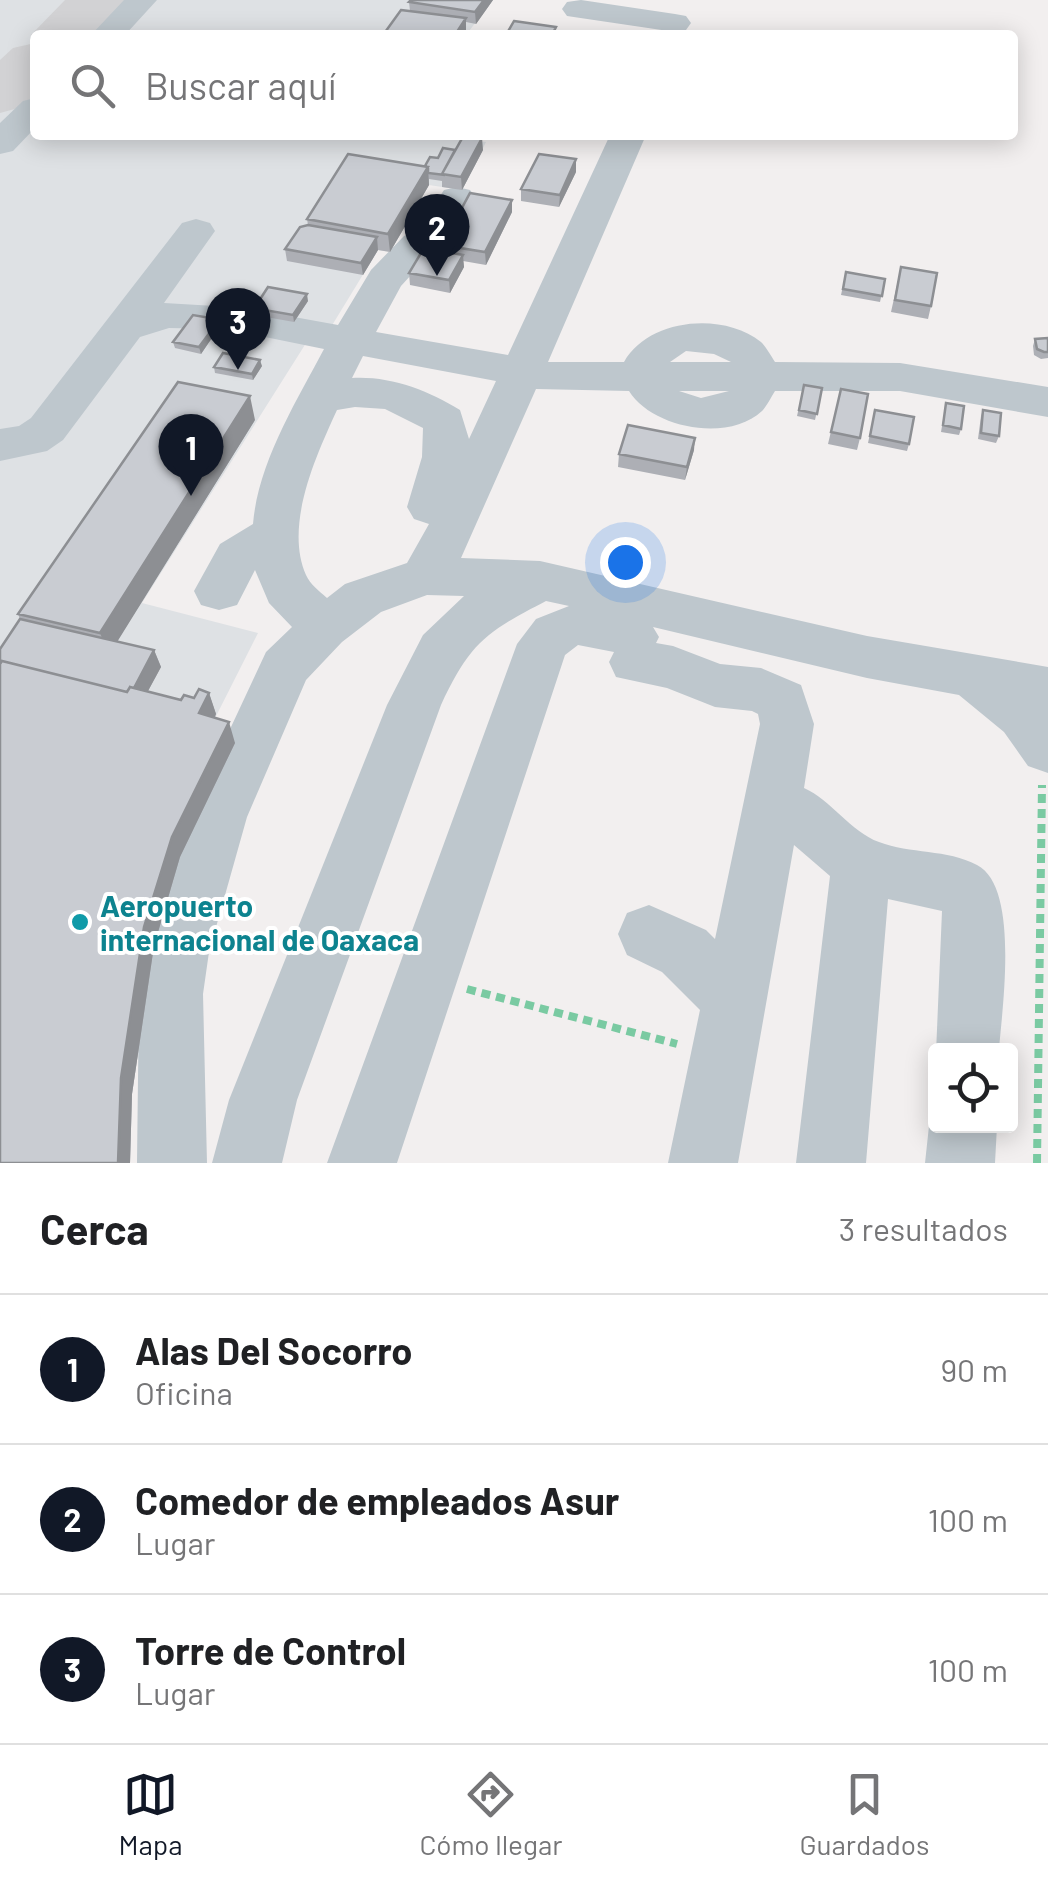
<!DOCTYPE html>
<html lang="es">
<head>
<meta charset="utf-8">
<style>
  :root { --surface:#fff; --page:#f2f2f2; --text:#202124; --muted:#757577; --line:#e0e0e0; --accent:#111827 }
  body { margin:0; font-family:Barlow,sans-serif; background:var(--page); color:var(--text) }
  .controls { position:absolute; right:30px; bottom:30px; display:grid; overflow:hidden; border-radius:10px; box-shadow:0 5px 25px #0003 }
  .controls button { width:90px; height:90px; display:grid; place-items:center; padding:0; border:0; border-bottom:2px solid var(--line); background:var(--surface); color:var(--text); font:50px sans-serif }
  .you { position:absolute; left:625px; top:562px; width:35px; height:35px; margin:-25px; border:8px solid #fff; border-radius:50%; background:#1a73e8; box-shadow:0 0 0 15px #1a73e833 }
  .badge { display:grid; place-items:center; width:65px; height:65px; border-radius:50%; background:var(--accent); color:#fff; font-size:32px; font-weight:700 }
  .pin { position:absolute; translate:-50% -82px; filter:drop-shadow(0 2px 5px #0008) }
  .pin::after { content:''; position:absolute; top:52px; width:35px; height:30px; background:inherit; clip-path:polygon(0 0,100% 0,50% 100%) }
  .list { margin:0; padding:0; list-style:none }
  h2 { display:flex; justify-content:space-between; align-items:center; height:130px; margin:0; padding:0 40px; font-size:42px }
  h2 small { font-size:32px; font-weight:400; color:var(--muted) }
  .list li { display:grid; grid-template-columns:65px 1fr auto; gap:30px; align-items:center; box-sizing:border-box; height:150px; padding:0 40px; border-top:2px solid var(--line) }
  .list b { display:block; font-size:38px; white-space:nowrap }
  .list p { margin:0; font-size:32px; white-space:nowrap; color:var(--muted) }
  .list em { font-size:32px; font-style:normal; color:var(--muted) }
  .icon { flex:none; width:55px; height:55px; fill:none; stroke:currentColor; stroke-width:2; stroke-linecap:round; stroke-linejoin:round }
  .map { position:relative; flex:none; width:1048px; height:1163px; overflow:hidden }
  .search { position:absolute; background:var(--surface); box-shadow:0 5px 25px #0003; left:30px; right:30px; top:30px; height:110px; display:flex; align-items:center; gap:25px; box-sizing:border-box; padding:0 35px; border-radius:10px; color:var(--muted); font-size:38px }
  .sheet { height:580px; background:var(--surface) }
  nav { display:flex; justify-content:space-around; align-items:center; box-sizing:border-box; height:140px; border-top:2px solid var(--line); background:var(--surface); font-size:28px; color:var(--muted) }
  nav a { display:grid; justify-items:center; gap:5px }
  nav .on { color:var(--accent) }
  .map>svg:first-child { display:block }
</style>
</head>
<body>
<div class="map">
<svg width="1048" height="1163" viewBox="0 0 1048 1163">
  <rect width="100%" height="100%" fill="#f2efef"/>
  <path fill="#dee1e4" d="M0,0H493L466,35H35V135H433L486,142L462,190L429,185L390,252L378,250L331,327L308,340L142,603L258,633L207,734L235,743L154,946L132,1094L130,1163H0Z"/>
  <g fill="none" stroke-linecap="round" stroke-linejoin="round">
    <path fill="#d2d2d4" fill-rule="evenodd" d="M65,0H127L95,35H35V40L31,35Z
      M35,43V95L22,107L0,113V60L13,48Z"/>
    <path stroke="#7acaa2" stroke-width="8" stroke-dasharray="9 6" stroke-linecap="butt" d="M467,989L677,1044
      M1037,1163L1042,785"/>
    <path fill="#bec7cd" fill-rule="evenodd" d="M124,0H157L125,35H91Z
      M581,0L675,14L686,16L691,23L686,30L675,32L567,16L562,9L567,2Z
      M35,98V128L13,151L0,154V123L23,101Z
      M610,135H646L548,362H624C648,319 722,311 761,342C766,347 771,356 775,362L900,363L1048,387V417L900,391H775C771,397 767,406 762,411C728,443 652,428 629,391L536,389L461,558L540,561L867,636L1048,667V773L1028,766L1004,732L959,695L867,678L653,627L659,637L656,643L673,646L720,664L761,668L801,685L814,724L804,788C831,800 851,832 879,842C910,854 947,849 977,865C1020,887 1002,1009 999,1050L936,1053L942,911L888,899L866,1163H796L830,876L794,845L738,1163H668L700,1010L662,972L627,955L618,934L627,913L649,905L706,930L715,939L760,724L758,714L752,711L715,707L667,688L616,677L609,662L614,652L578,645L565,655L397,1163H327L517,644L536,619L569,606L546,601C486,632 470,643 441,705L297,1100L282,1163H212L229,1100L387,705L423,635L464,596L427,595L381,612L342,642L306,680L247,817L209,952L203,994L207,1163H137L139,994L147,952L189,817L266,652L292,627L269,603L255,570L237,605L219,610L201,605L194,591L220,544L253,524C258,463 296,402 324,349L246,333L240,324L246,315L261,311L338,325L371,270L404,236L419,228L444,190L457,187L470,190L476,198L447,244L432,252L401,286L376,332L508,355ZM686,351L714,354L731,362H670ZM363,356L496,381L469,439L460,410C427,390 391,376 352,378ZM679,391H729L701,398ZM355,407L385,409L423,428L422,457L407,507L414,519L429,524L407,563L345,584L327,598C319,591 310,584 306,575C284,525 316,456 337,410Z
      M196,219L210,223L215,231L164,303L232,307L238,316L232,325L217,329L169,328L140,337L63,440L47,451L0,461V429L19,426L31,418L182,223Z
      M936,1110V1126H997L995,1163H925L929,1126Z"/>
  </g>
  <path fill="#adafb5" d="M493,0L476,24L466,22V35H383L410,11L409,2Z
    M455,150H483L462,190L442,187V181L429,179V185L390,252L378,250L363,275L287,261L285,249L308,225L307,219L425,166Z
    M576,172L559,207L521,201V189Z
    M512,200V212L486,265L463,261L464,267L450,293L410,285L409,273L442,251V245Z
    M901,267L931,306L928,319L891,312Z
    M846,272L885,279L880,302L841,295Z
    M308,301L294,322L266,317L255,333L220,326L201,354L175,348L173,342L210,318L255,307Z
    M1048,338V358L1041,359L1034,355L1033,346L1035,339Z
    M262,366L253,380L215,373L214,367Z
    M804,385L822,388L815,420L797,416Z
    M841,389L860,438L857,450L828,444Z
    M946,403L961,429L959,435L941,432Z
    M875,410L909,444L907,451L868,443Z
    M983,410L999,436L996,443L978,439L981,416Z
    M255,420L117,641L154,650L161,667L148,691L181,700L194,698L209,693L216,714L215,717L235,743L180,857L154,946L132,1094L130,1163H0L20,619L18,614Z
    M694,450L685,480L618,467L619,454Z"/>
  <path fill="#8d8f93" d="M484,0H493L476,24L475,12Z
    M466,18V35H455Z
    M482,138L483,150L462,190L461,177Z
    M576,159V172L559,207L560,195Z
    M428,167L429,185L390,252L388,234Z
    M512,200V212L486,265L485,252Z
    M377,237L378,250L363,275L361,263Z
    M463,255L464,267L450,293L449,280Z
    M307,294L308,301L294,322L293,315Z
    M265,310L266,317L255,333L254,326Z
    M219,320L220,326L201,354L199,347Z
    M260,360L262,366L253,380L252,374Z
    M250,396L255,420L109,655L100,633Z
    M695,438L694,450L685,480L687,467Z
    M154,650L161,667L136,713L129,696Z
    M209,693L216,714L207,734L199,713Z
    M229,722L235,743L180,857L154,946L132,1094L130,1163H118L121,1078L144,927L172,837Z"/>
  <path fill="#c9ccd2" stroke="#8d8f93" stroke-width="2.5" d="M411,0H484L475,12L409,2Z
    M401,10L466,18L455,35H383Z
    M514,21L556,27L552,35H506Z
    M464,135L482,138L461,177L442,174Z
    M443,148L455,150L442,174L445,175L428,173V167L425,166L430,157L438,158Z
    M348,154L428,167L388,234L307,219Z
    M539,154L576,159L560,195L521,189Z
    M470,193L512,200L485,252L442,245Z
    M308,225L377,237L361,263L285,249L300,227Z
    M424,248L463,255L449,280L409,273Z
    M901,267L937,273L931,306L895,300Z
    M846,272L885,279L882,296L843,289Z
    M268,287L307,294L293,315L265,310L254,326L219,320L199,347L173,342L193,315L210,318L222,300L255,307Z
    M1048,338V352H1044L1037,349L1035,339Z
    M223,353L260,360L252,374L214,367Z
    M178,382L250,396L100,633L18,614Z
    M804,385L822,388L817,414L799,410Z
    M841,389L868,394L860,438L831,432Z
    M946,403L964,406L961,429L943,425Z
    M875,410L914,417L909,444L870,436Z
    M983,410L1001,413L999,436L981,433Z
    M628,425L695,438L687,467L619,454Z
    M20,619L154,650L134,688L130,687L127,692L2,661L0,664V649Z
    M2,661L127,692L130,687L181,700L184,695L194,698L199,689L209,693L199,713L229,722L172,837L144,927L121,1078L118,1163H0V664Z"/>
  <circle fill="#0f9aa8" stroke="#fff" stroke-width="4" cx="80" cy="922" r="10"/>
  <g text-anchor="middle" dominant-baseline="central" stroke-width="8" stroke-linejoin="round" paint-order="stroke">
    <g font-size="30" font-weight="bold" fill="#0d838f" stroke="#fff" text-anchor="start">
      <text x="100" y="905">Aeropuerto<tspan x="100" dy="34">internacional de Oaxaca</tspan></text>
    </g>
  </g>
</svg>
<div class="controls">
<button><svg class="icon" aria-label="locate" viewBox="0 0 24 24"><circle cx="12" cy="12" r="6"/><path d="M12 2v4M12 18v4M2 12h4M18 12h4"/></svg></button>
</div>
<div class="you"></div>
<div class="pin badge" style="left:191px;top:496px">1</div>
<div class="pin badge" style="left:437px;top:276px">2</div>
<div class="pin badge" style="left:238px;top:370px">3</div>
<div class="search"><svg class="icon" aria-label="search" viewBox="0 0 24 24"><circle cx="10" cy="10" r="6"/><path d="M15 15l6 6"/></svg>Buscar aquí</div>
</div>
<section class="sheet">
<h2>Cerca<small>3 resultados</small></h2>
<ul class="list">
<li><span class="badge">1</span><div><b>Alas Del Socorro</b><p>Oficina</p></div><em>90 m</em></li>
<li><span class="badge">2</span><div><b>Comedor de empleados Asur</b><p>Lugar</p></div><em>100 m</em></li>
<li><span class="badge">3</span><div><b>Torre de Control</b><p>Lugar</p></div><em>100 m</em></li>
</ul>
</section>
<nav>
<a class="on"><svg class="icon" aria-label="map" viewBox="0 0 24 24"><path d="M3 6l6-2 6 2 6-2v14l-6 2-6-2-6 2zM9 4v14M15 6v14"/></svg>Mapa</a>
<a><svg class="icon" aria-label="directions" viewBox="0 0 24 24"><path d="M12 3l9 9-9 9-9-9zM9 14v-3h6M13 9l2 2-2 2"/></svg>Cómo llegar</a>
<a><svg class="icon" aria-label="saved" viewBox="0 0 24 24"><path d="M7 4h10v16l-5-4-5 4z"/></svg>Guardados</a>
</nav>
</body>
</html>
